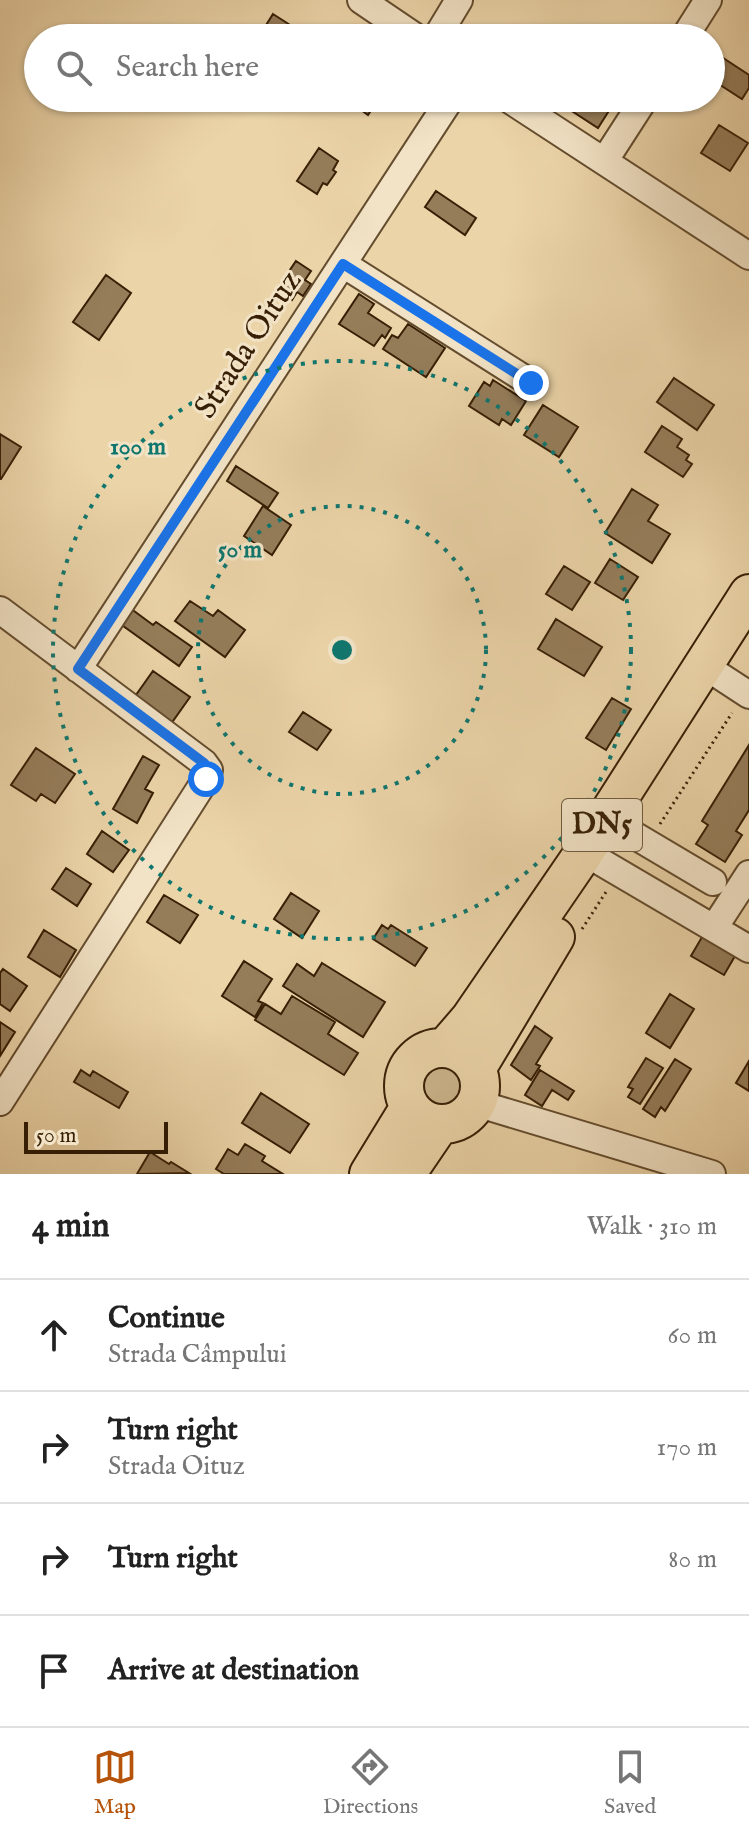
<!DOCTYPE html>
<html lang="en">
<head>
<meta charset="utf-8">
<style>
  :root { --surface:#fff; --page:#f2f2f2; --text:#222; --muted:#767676; --line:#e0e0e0; --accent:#b45309 }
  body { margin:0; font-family:"IM FELL English",serif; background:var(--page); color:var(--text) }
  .scale { position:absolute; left:24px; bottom:20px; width:144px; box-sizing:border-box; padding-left:8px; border:4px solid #371f05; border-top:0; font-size:22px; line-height:28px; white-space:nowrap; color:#371f05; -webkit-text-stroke:6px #f2e3c6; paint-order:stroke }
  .stop { position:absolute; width:24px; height:24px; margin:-18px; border:6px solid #1a73e8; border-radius:50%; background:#fff }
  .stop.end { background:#1a73e8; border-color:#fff; box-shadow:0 2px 8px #0008 }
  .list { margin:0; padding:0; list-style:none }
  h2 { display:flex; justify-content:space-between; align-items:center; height:104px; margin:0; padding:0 32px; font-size:34px }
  h2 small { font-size:26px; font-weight:400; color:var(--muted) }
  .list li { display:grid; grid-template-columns:52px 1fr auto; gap:24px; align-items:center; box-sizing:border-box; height:112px; padding:0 32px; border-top:2px solid var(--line) }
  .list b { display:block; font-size:30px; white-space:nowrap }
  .list p { margin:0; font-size:26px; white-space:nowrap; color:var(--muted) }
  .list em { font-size:26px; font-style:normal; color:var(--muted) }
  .icon { flex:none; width:44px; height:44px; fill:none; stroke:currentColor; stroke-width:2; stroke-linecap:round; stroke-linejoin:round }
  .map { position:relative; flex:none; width:749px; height:1174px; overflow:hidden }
  .search { position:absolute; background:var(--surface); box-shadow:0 2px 6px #0004; left:24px; right:24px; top:24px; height:88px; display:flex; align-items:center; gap:20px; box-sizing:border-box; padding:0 28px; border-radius:44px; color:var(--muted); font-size:30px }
  .sheet { height:552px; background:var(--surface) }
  nav { display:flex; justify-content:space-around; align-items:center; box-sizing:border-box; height:112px; border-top:2px solid var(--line); background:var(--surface); font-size:22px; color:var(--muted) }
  nav a { display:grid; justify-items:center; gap:4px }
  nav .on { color:var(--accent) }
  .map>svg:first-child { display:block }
</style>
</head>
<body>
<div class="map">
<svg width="749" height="1174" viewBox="0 0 749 1174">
  <rect width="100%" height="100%" fill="#ebd4a8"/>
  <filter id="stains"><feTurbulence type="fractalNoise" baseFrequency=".0025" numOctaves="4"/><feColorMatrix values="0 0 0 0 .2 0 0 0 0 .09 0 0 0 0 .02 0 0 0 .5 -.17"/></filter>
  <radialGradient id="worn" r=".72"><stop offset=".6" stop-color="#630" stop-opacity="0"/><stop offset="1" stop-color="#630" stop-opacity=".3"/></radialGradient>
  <path fill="#ccb58c" stroke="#826a48" stroke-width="2" d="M422 1085a20 20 0 1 1 40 0a20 20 0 1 1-40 0Z"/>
  <path fill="#957d5a" stroke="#371f05" stroke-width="2" d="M273,14L304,34L301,38H258Z
    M711,50L749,75V88L742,99L711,79Z
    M345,98H379L368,115Z
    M569,98H617L598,128L564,106Z
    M719,125L748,143L730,171L701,153Z
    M319,148L338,161L333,170L336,172L327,185L323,183L317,194L297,181Z
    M436,191L476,218L465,235L425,207Z
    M296,261L311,271L305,280L311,284L303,296L297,292L292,300L277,289Z
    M106,275L131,293L99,340L73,322Z
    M359,294L374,304L368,313L391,328L385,338L382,335L374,346L339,324Z
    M408,324L445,348L426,377L383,349L392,335L398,338Z
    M674,378L714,405L697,430L657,402Z
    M493,380L526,401L511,425L502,419L499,425L469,406L484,382L490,386Z
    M543,405L578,427L559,457L524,435Z
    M662,426L682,439L677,447L689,455L686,460L692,464L683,477L645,452Z
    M0,434L21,447L1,479H0Z
    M236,466L278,493L268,508L227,481Z
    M632,489L658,505L648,521L670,534L652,563L605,533Z
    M263,506L291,525L272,555L244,536Z
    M610,559L638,577L623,600L595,583Z
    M564,566L590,582L572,610L546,594Z
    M190,601L213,616L218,610L245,630L225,657L175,621Z
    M130,608L153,625L156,622L192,647L179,666L119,623Z
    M556,619L602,647L584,676L538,649Z
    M153,671L190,697L168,728L131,702Z
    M612,698L631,709L606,750L586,738Z
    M303,712L331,730L317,750L289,732Z
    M749,745V810L736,831L742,835L725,862L696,844L708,825L702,821Z
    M36,748L75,774L55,803L41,794L36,801L11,785Z
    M143,756L159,765L145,789L153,793L137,823L113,809Z
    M102,831L129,850L113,872L87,854Z
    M66,868L91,884L77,906L52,889Z
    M291,893L319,911L302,938L274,919Z
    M164,895L198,915L180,943L147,922Z
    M382,925L388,929L391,925L427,948L415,966L373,939Z
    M44,930L76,950L60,977L28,957Z
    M702,937L735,956L724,975L691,956Z
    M244,961L272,979L258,1001L263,1003L255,1017L222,996Z
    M322,963L385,1002L363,1037L283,986L297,964L314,976Z
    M3,969L27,986L10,1011L0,1004V973Z
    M670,994L694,1009L670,1048L646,1033Z
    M292,996L335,1022L328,1034L358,1053L344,1075L255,1020L265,1004L281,1014Z
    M0,1022L15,1032L0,1056Z
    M535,1026L552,1038L536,1064L540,1066L531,1080L511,1065Z
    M646,1058L663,1068L640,1104L628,1097L633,1089L628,1087Z
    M675,1059L691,1069L665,1111L661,1107L655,1117L643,1109Z
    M749,1061V1091L736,1083Z
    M81,1070L90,1076L93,1071L128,1092L119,1108L74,1082Z
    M540,1070L574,1091L568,1100L552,1090L542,1106L525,1095Z
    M261,1093L309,1124L290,1153L242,1123Z
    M245,1144L265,1156L262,1161L283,1174H224L216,1169L228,1149L238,1155Z
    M150,1152L169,1164L171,1162L189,1173L137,1174Z"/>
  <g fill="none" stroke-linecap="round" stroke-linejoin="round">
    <g stroke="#644c2e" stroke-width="30">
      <path id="minor" d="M361,0L417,38
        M436,38L459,0
        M684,38L708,0
        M507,98L749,256
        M605,160L645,98
        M343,264L531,383
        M0,610L204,763L209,770L206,779L0,1102
        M78,669L451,98
        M720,676L749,695
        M622,828L713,882
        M601,862L749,949
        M714,928L749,874
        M476,1103L712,1174"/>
    </g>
    <g stroke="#371f05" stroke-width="42">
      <path id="highway" d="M445,1048L470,1019L583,854L749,594
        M404 1086a38 38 0 1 1 76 0a38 38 0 1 1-76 0Z
        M476,1069L555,937
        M369,1174L410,1107
        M406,1174L440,1124"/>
    </g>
    <path stroke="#371f05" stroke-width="3" stroke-dasharray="2 4" stroke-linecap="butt" d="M660,824L732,713
      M582,929L606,892
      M465,1136L479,1128"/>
    <use href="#minor" stroke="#f2e3c6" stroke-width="26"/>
    <use href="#highway" stroke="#ebd4a8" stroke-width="38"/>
  </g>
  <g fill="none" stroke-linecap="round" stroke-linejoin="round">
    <path stroke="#1a73e8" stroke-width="10" d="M206,779L209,770L204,763L78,669L343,264L531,383"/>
  </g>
  <g fill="none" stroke="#0f766e" stroke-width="4" stroke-dasharray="4 8">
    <circle cx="342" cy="650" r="144"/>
    <circle cx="342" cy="650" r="289"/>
  </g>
  <g text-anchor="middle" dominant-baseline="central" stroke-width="6" stroke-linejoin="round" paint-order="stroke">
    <rect fill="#f2e3c6" stroke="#6f5a3f" stroke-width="2" x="562" y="799" width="80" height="52" rx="6"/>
    <g font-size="30" font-weight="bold" fill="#371f05">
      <text x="602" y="825">DN5</text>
    </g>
    <g font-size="32" fill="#371f05" stroke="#f2e3c6">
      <text transform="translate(249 345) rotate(-57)">Strada Oituz</text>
    </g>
  </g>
  <circle cx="342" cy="650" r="12" fill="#0f766e" stroke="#f2e3c6" stroke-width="4"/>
  <g font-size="24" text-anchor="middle" font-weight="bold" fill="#0f766e" stroke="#f2e3c6" stroke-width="6" stroke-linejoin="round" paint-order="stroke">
    <text x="138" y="454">100 m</text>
    <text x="240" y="557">50 m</text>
  </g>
  <rect width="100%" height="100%" filter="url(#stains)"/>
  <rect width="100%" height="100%" fill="url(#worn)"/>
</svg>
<div class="scale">50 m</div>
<div class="stop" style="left:206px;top:779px"></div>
<div class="stop end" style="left:531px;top:383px"></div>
<div class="search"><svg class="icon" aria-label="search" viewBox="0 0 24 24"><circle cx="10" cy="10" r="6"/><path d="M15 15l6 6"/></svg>Search here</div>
</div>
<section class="sheet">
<h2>4 min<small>Walk · 310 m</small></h2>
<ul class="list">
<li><svg class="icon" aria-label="ahead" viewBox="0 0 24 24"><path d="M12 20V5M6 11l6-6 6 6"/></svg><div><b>Continue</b><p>Strada Câmpului</p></div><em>60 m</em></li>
<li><svg class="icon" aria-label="right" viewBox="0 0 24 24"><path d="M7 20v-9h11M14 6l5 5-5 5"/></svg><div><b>Turn right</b><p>Strada Oituz</p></div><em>170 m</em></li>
<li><svg class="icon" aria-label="right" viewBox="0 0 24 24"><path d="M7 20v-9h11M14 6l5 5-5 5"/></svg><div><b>Turn right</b></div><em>80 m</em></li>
<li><svg class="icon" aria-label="arrive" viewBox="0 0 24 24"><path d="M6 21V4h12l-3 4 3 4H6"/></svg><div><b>Arrive at destination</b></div></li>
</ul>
</section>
<nav>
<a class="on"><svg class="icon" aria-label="map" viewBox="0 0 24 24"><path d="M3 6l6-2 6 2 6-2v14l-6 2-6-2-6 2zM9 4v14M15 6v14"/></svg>Map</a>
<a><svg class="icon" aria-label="directions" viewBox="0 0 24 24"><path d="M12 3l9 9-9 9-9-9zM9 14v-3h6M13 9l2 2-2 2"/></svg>Directions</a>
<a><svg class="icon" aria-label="saved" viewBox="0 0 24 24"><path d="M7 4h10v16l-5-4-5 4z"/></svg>Saved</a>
</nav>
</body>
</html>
